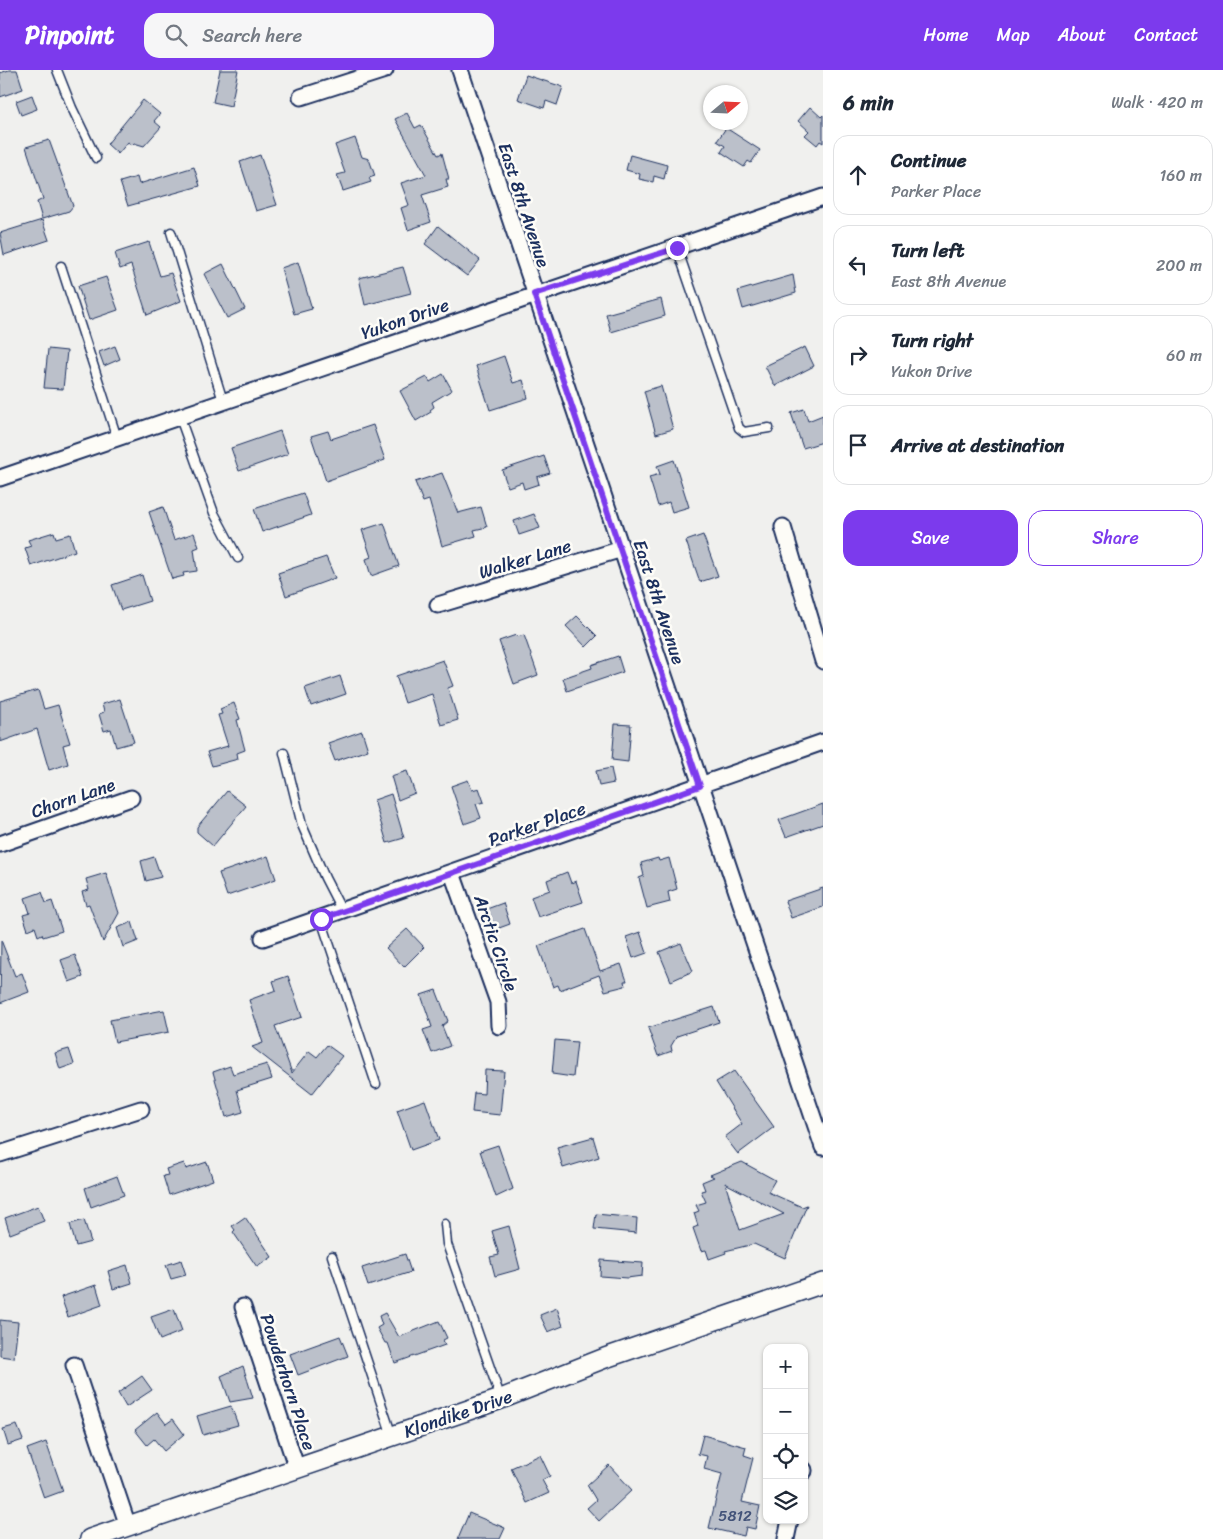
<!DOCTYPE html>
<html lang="en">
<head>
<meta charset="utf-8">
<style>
  :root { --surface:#fff; --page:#f6f6f7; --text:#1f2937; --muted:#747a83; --line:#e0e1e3; --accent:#7c3aed }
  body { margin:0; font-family:Sriracha,sans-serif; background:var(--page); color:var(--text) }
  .controls { position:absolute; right:15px; bottom:15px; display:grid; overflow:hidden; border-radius:10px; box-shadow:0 1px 4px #0004 }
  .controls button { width:45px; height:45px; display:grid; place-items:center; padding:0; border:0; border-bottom:1px solid var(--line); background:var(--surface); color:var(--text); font:25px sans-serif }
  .compass { position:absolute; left:703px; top:15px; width:45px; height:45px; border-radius:50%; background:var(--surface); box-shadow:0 1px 4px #0004; rotate:71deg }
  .stop { position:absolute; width:15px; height:15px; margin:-11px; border:4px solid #7c3aed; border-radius:50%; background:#fff }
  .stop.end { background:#7c3aed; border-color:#fff; box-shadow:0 1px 5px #0008 }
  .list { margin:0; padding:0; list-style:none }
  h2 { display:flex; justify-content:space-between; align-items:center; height:65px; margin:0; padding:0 20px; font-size:21px }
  h2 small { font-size:16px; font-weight:400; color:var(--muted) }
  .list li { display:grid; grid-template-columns:32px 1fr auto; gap:15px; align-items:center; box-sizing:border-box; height:80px; margin:0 10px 10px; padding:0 10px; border:1px solid var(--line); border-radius:15px }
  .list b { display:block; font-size:19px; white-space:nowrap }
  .list p { margin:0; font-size:16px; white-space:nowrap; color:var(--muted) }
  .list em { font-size:16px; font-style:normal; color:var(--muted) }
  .actions { display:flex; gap:10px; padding:15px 20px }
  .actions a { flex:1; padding:11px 0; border:1px solid var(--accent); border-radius:15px; text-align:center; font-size:18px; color:var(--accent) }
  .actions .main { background:var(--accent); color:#fff }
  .icon { flex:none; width:28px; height:28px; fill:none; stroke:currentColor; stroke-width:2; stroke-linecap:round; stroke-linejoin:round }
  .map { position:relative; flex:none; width:823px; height:1469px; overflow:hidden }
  header { display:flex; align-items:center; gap:30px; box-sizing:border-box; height:70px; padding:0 25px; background:var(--accent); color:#fff }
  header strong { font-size:24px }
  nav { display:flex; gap:28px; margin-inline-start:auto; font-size:18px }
  .search { width:350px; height:45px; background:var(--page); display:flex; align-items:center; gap:12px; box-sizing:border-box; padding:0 18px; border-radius:15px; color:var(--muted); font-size:19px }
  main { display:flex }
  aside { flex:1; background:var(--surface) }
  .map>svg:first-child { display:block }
</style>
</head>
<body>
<header>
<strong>Pinpoint</strong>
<div class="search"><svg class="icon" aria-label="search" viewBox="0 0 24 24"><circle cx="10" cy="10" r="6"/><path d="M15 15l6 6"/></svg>Search here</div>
<nav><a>Home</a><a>Map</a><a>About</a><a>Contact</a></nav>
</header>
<main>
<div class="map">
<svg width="823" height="1469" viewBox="0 0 823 1469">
  <rect width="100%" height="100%" fill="#f0f0ee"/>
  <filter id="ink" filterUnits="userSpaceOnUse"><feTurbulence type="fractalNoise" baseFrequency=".02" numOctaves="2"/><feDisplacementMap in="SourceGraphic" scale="10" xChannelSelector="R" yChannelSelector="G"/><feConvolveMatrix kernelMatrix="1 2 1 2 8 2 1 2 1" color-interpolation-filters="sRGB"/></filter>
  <g filter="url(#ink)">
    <path fill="#bbc0ca" stroke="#1b2f5e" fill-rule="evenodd" d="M9,0H17L23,19L0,27V3Z
      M220,0H238L231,36L213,32Z
      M526,5L563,17L557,35L546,31L544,38L518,29Z
      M32,25L37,39L21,45L16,31Z
      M143,30L160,44L154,51L161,57L144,76L134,73L132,75L128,72L118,84L107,74Z
      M810,37L821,47L823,45V73L820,71L817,75L805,65L809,61L798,51Z
      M407,43L415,58L421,55L438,85L442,83L449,109H446L448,117L422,125L431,152L408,160L401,138L409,135L401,113L426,105L395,49Z
      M726,58L760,80L751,93L748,91L744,97L721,82L725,76L717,71Z
      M355,68L362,87L369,89L375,106L369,108L371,112L343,121L337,105L345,103L335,75Z
      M49,70L73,136L69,141L42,149L37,132L43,129L26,77Z
      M260,85L277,135L256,141L240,92Z
      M630,85L667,95L664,109L654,106L653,112L639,109L640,104L626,100Z
      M194,97L200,116L128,136L120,112L137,107L139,114Z
      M42,150L49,170L4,185L0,163Z
      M438,156L480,190L467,206L425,174Z
      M149,172L160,206L171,203L181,231L147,245L131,195L120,199L115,183Z
      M298,192L312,239L294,244L281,198Z
      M223,194L245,239L227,248L204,204Z
      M403,197L411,223L365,235L359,208Z
      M793,205L796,223L743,239L738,221Z
      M106,207L118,240L89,250L78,216Z
      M661,229L665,246L611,262L606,244Z
      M115,276L120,289L104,296L99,282Z
      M805,277L814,296L775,316L765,296Z
      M48,279L67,281L63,319L44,318Z
      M504,286L513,313L523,310L528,328L490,340L476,296Z
      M443,304L452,320L432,332L434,337L430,340L431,342L416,351L400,321L427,307L430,312Z
      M661,316L673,359L656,364L644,321Z
      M804,339L808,351L823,345V372L803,378L791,343Z
      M373,355L385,390L326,411L311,366L328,361L331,369Z
      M280,361L288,384L239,401L231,378Z
      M544,386L550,403L537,407L539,414L524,419L522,412L508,417L502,400Z
      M674,390L689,437L672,442L669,432L658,436L649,407L660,404L657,396Z
      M442,403L458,443L481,437L487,457L474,460L476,466L442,476L429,430L423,432L415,412Z
      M303,423L311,445L262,462L254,439Z
      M163,437L174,470L194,463L199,477L194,479L197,501L183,503L184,506L172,509L149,442Z
      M534,444L540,458L519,465L514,451Z
      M384,453L399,496L371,506L366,489L371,487L362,460Z
      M54,462L56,468L70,464L75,481L31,496L25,478L31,476L28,470Z
      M703,465L718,506L700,512L686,471Z
      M326,487L335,508L286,526L278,503Z
      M142,505L150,531L121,540L112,515Z
      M577,546L597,566L586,577L566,556Z
      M516,565L517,567L524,565L538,605L514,614L499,571Z
      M618,586L623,602L567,621L563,608L592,598L591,595Z
      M443,590L453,616L448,618L458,650L441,655L432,624L405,633L396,606Z
      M340,606L346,624L311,636L305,618Z
      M38,620L44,639L58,635L70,673L63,675L68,694L49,700L37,659L0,672V631Z
      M120,629L134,672L116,677L111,659L104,661L99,644L104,642L102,634Z
      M234,633L240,649L237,650L245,680L237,683L238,689L212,696L207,682L228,676L218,645L222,644L220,639Z
      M615,654L631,655L628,692L612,690Z
      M362,661L368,680L335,691L328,673Z
      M611,698L614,713L599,716L596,701Z
      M407,701L415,723L398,730L391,706Z
      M468,710L472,720L479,718L484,732L476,734L481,748L464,754L451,716Z
      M227,721L246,736L213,776L197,762V757Z
      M391,724L404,768L387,773L374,730Z
      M823,734V754L786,767L779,750Z
      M268,786L276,809L227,826L219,803Z
      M154,787L161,807L146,811L141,791Z
      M658,788L659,791L669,788L677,819L668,822L670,832L647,838L639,808L644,806L641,793Z
      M567,802L571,813L576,811L583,832L538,847L531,827L550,820L547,810Z
      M106,803L119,843L103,872L89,834L86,835L82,822L89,820L86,809Z
      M823,818V837L791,848L785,831Z
      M42,822L46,833L52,831L62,861L43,867L42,864L38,866L35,857L28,860L23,845L30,843L25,828Z
      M503,833L510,854L491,861L484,840Z
      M132,852L138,871L123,877L117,858Z
      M407,859L424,877L404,897L386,878Z
      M585,859L600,901L621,894L627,911H624L625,916L605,921L599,905L560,920L558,915L553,917L538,876Z
      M640,862L647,883L633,888L626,867Z
      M1,870L15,906L22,903L29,922L0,933Z
      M681,873L693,901L671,911L659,882Z
      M75,885L83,907L69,912L61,890Z
      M288,906L302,947L275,956L292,1003L309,981L317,987L327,975L342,986L312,1024L252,977L263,973L249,930L276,920L273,911Z
      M436,920L448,951L442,956L450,976L432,983L423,960L432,957L421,925Z
      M714,937L719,952L677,966L671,976L672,981L658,986L648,958Z
      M164,940L169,962L115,972L110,950Z
      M555,970L577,972L573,1007L552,1004Z
      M69,979L74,994L60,999L55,983Z
      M267,994L272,1009L237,1020L243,1042L226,1047L213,1002L230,996L233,1004Z
      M485,1000L504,1001L500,1045L472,1042L474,1023L484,1024Z
      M734,1001L774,1057L738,1084L725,1067L742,1054L716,1012Z
      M425,1030L439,1070L411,1080L397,1040Z
      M593,1067L599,1087L563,1098L557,1077Z
      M498,1075L513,1119L496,1127L480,1081Z
      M207,1092L213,1110L169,1125L163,1106L168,1105L166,1099L184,1093L186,1099Z
      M742,1092L775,1110L768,1122L802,1137L807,1135L785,1188L754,1174L725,1181L726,1183L709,1189L706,1180L701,1181L693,1158L698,1156L694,1143L699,1141L696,1135L706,1132L701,1121L705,1120L702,1112L714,1107L710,1105ZM725,1113L763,1133L784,1144L740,1160Z
      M117,1106L124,1125L91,1137L85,1118Z
      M38,1136L44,1151L10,1164L5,1148Z
      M596,1144L637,1148L636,1163L594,1159Z
      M245,1147L272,1187L257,1197L233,1162L235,1160L232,1156Z
      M84,1150L91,1172L76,1176L70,1154Z
      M509,1156L520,1199L495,1206L490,1187L499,1185L492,1161Z
      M405,1184L411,1202L368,1216L362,1198Z
      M181,1190L186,1205L171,1209L166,1195Z
      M601,1190L643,1193L642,1206L627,1208L600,1206Z
      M127,1195L132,1213L113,1219L108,1201Z
      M96,1215L102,1235L68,1247L61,1227Z
      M557,1238L563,1256L548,1262L540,1245Z
      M174,1239L182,1261L160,1270L151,1247Z
      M385,1243L399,1267L439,1251L447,1268L443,1270L445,1275L395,1293L388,1273H385L377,1258L382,1255L379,1246Z
      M0,1250L18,1252L14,1288L0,1286Z
      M340,1266L348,1286L298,1305L290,1284Z
      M243,1296L253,1328L230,1332L221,1306Z
      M142,1306L152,1320L126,1337L118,1323Z
      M231,1336L238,1355L203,1365L197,1346Z
      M157,1342L166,1354L173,1349L184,1364L164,1381L154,1369L147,1375L135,1360Z
      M17,1355L23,1370L8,1375L3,1359Z
      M703,1365L746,1377L744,1385L753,1388L742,1432L760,1436L755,1459L746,1457L744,1466L709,1458L722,1404L704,1399L707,1386L698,1384Z
      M46,1372L63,1421L44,1428L27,1379Z
      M540,1385L550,1406L542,1410L549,1423L527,1433L511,1398Z
      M609,1395L632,1420L599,1451L587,1438L596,1430L587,1415Z
      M469,1443L505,1458L500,1469H458Z"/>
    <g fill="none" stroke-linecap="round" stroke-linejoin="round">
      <g stroke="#1b2f5e" stroke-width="11">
        <path id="service" d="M57,0L72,38L96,88
          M171,162L223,331
          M677,178L739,358L744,362L769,358
          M61,196L117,368
          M179,345L214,443L238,488
          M284,683L302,755L325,808L342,841
          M321,849L376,1014
          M445,1154L447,1174L501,1329
          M332,1186L392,1366"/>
      </g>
      <g stroke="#1b2f5e" stroke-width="19">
        <path id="minor" d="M460,0L823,1077
          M301,27L385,0
          M0,408L823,127
          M783,457L823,591
          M438,535L622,479
          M0,774L131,728
          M452,803L498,932L499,956
          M263,868L823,672
          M0,1084L141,1039
          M243,1237L297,1399
          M74,1295L128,1456
          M804,1401V1400
          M786,1469L790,1450"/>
      </g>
      <g stroke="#1b2f5e" stroke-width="22">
        <path id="tertiary" d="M90,1469L501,1329L605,1288L823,1213"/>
      </g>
      <use href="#service" stroke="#fdfcf7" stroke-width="8"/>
      <use href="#minor" stroke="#fdfcf7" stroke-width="15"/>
      <use href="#tertiary" stroke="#fdfcf7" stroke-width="19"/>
    </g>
  </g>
  <g fill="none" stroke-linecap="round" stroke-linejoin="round" filter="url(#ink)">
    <path stroke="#7c3aed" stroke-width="6" d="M321,849L700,716L534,224L677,178"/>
  </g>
  <g text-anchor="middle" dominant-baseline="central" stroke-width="5" stroke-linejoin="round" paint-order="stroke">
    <g font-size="15" fill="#435379">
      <text x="735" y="1446">5812</text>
    </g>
    <g font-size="18" fill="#1b2f5e" stroke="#fdfcf7">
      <text transform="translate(524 135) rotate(72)">East 8th Avenue</text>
      <text transform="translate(405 249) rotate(-19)">Yukon Drive</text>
      <text transform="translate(525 489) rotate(-17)">Walker Lane</text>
      <text transform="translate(659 532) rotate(72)">East 8th Avenue</text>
      <text transform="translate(73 728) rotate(-19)">Chorn Lane</text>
      <text transform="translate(537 754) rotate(-19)">Parker Place</text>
      <text transform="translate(496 873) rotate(71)">Arctic Circle</text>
      <text transform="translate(288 1312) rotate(72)">Powderhorn Place</text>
      <text transform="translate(458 1344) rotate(-19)">Klondike Drive</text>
    </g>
  </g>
</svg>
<div class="controls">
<button>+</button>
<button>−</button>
<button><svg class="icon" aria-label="locate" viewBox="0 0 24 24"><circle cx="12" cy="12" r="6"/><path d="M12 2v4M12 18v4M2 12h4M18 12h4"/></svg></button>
<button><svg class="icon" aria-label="layers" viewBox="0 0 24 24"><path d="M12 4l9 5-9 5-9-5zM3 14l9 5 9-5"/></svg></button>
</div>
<svg class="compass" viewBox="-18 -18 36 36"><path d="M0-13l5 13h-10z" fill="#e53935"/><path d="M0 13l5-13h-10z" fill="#747a83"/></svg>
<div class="stop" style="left:321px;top:849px"></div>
<div class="stop end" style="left:677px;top:178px"></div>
</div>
<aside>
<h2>6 min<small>Walk · 420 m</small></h2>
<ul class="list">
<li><svg class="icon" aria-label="ahead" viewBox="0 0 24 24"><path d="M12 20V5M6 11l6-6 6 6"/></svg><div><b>Continue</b><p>Parker Place</p></div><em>160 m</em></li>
<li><svg class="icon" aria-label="left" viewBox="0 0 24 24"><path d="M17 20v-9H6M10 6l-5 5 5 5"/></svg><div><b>Turn left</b><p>East 8th Avenue</p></div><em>200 m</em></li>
<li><svg class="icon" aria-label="right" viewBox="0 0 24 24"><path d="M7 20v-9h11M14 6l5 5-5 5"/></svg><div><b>Turn right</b><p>Yukon Drive</p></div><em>60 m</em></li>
<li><svg class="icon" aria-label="arrive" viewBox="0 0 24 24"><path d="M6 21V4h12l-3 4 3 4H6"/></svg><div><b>Arrive at destination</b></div></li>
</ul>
<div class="actions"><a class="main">Save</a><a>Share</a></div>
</aside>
</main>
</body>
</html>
